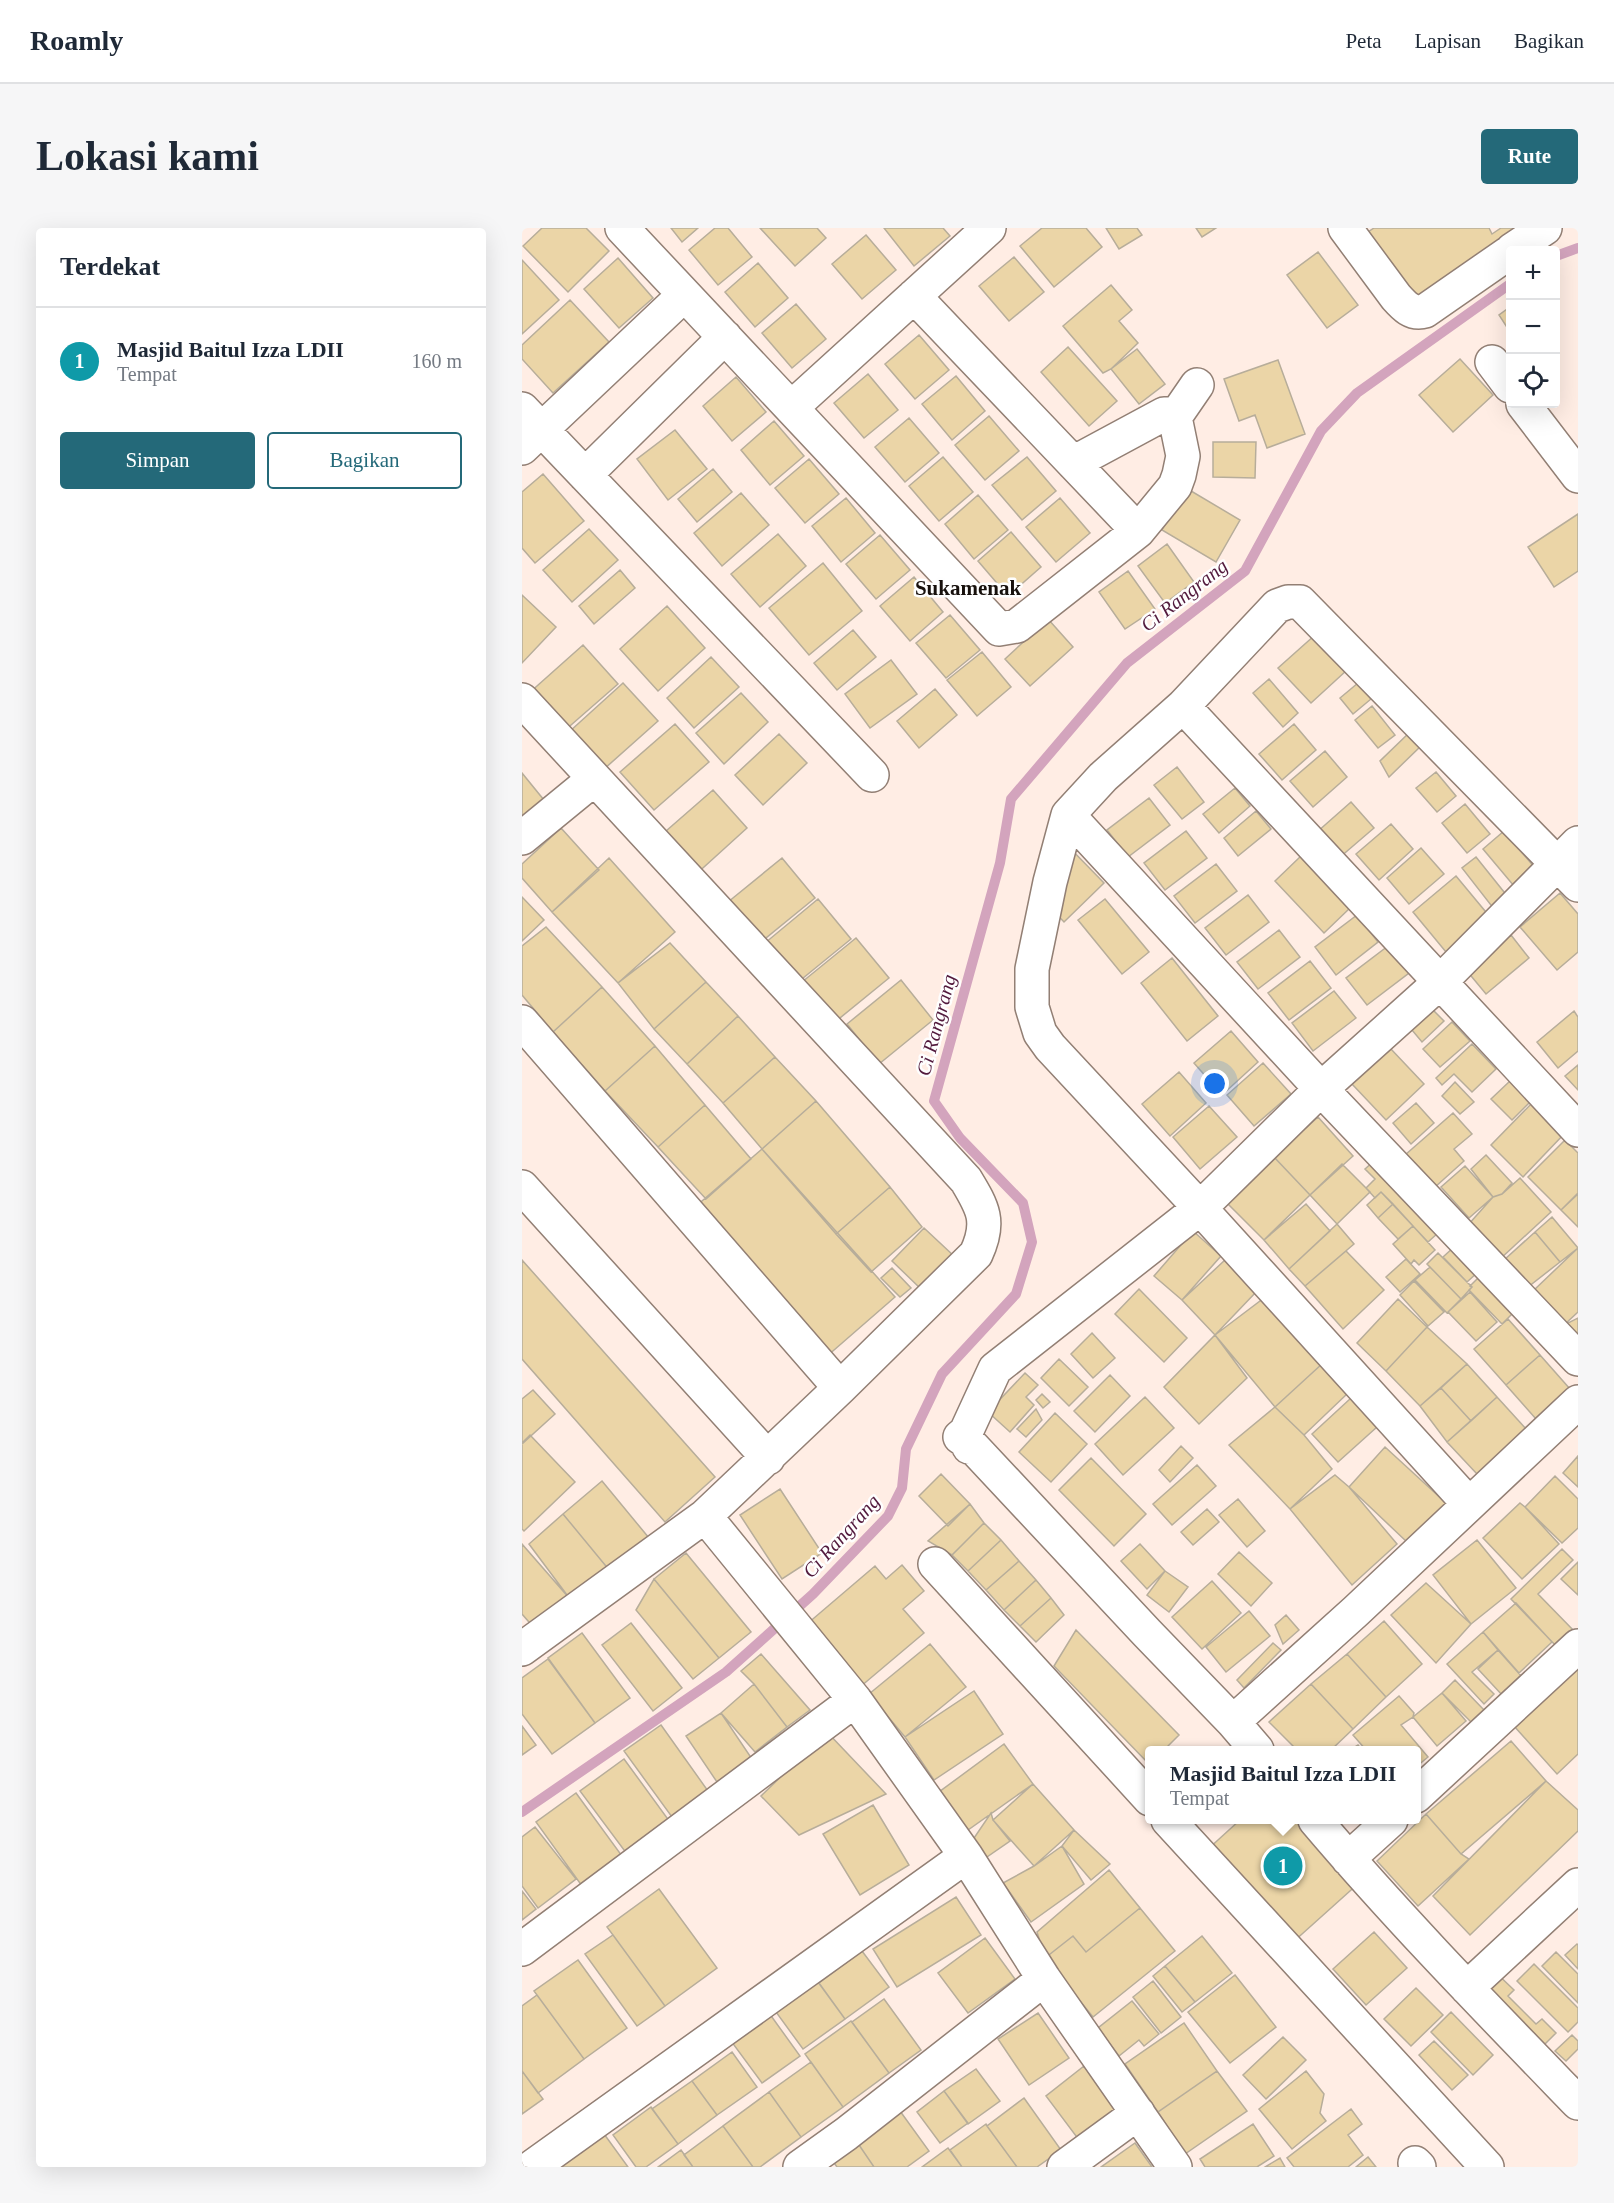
<!DOCTYPE html>
<html lang="id">
<head>
<meta charset="utf-8">
<style>
  :root { --surface:#fff; --page:#f6f6f7; --text:#1f2937; --muted:#747a83; --line:#e0e1e3; --accent:#246979 }
  body { margin:0; font-family:Georgia,serif; background:var(--page); color:var(--text) }
  .controls { position:absolute; right:18px; top:18px; display:grid; overflow:hidden; border-radius:6px; box-shadow:0 6px 24px #0002 }
  .controls button { width:54px; height:54px; display:grid; place-items:center; padding:0; border:0; border-bottom:2px solid var(--line); background:var(--surface); color:var(--text); font:30px sans-serif }
  .you { position:absolute; left:693px; top:856px; width:21px; height:21px; margin:-15px; border:4px solid #fff; border-radius:50%; background:#1a73e8; box-shadow:0 0 0 9px #1a73e833 }
  .badge { display:grid; place-items:center; width:39px; height:39px; border-radius:50%; background:var(--accent); color:#fff; font-size:20px; font-weight:700 }
  .pin { position:absolute; translate:-50% -50%; border:3px solid #fff; box-shadow:0 2px 6px #0006 }
  .popup { position:absolute; left:623px; top:1518px; width:276px; height:78px; box-sizing:border-box; display:grid; place-content:center; border-radius:6px; background:var(--surface); filter:drop-shadow(0 2px 4px #0005); font-size:20px; white-space:nowrap; color:var(--muted) }
  .popup b { font-size:22px; color:var(--text) }
  .popup::after { content:''; position:absolute; left:50%; top:100%; margin-left:-12px; border:12px solid transparent; border-top-color:var(--surface) }
  .list { margin:0; padding:0; list-style:none }
  h2 { display:flex; justify-content:space-between; align-items:center; height:78px; margin:0; padding:0 24px; font-size:26px }
  h2 small { font-size:20px; font-weight:400; color:var(--muted) }
  .list li { display:grid; grid-template-columns:39px 1fr auto; gap:18px; align-items:center; box-sizing:border-box; height:108px; padding:0 24px; border-top:2px solid var(--line) }
  .list b { display:block; font-size:22px; white-space:nowrap }
  .list p { margin:0; font-size:20px; white-space:nowrap; color:var(--muted) }
  .list em { font-size:20px; font-style:normal; color:var(--muted) }
  .actions { display:flex; gap:12px; padding:18px 24px }
  .actions a { flex:1; padding:14px 0; border:2px solid var(--accent); border-radius:6px; text-align:center; font-size:21px; color:var(--accent) }
  .actions .main { background:var(--accent); color:#fff }
  .icon { flex:none; width:33px; height:33px; fill:none; stroke:currentColor; stroke-width:2; stroke-linecap:round; stroke-linejoin:round }
  .map { position:relative; flex:none; width:1056px; height:1939px; overflow:hidden; border-radius:6px }
  header { display:flex; align-items:center; gap:36px; box-sizing:border-box; height:84px; padding:0 30px; background:var(--surface); border-bottom:2px solid var(--line) }
  header strong { font-size:28px }
  nav { display:flex; gap:33px; margin-inline-start:auto; font-size:21px }
  .intro { display:flex; align-items:center; justify-content:space-between; box-sizing:border-box; height:144px; padding:0 36px }
  h1 { margin:0; font-size:42px }
  .button { padding:15px 27px; border-radius:6px; background:var(--accent); color:#fff; font-size:21px; font-weight:700 }
  main { display:flex; gap:36px; padding:0 36px }
  aside { flex:1; background:var(--surface); border-radius:6px; box-shadow:0 6px 24px #0002 }
  .map>svg:first-child { display:block }
</style>
</head>
<body>
<header>
<strong>Roamly</strong>
<nav><a>Peta</a><a>Lapisan</a><a>Bagikan</a></nav>
</header>
<div class="intro"><h1>Lokasi kami</h1><a class="button">Rute</a></div>
<main>
<aside>
<h2>Terdekat<small></small></h2>
<ul class="list">
<li><span class="badge" style="background:#0f9aa8">1</span><div><b>Masjid Baitul Izza LDII</b><p>Tempat</p></div><em>160 m</em></li>
</ul>
<div class="actions"><a class="main">Simpan</a><a>Bagikan</a></div>
</aside>
<div class="map">
<svg width="1056" height="1939" viewBox="0 0 1056 1939">
  <rect width="100%" height="100%" fill="#ffede4"/>
  <g fill="none" stroke-linecap="round" stroke-linejoin="round">
    <path stroke="#d3a4bd" stroke-width="10" d="M1034,28L1056,20
      M0,1584L204,1444L291,1366L366,1288L380,1260L384,1221L420,1146L494,1066L510,1014L501,975L438,910L412,873L478,635L489,571L605,435L723,343L799,203L835,165L988,56"/>
  </g>
  <path fill="#ebd5a7" stroke="#b7ad9a" stroke-width="1.5" d="M20,0H64L87,23L46,64L1,18Z
    M149,0H176L160,14Z
    M193,0H206L230,29L196,57L167,22Z
    M238,0H295L304,10L273,38Z
    M362,0H421L428,8L392,38Z
    M520,0H564L580,19L532,59L498,18Z
    M584,0H615L620,7L597,21Z
    M674,0H694L680,9Z
    M852,0H967L970,6L979,0H1006L889,74L846,4Z
    M344,7L374,42L340,71L310,36Z
    M796,24L836,77L805,100L765,47Z
    M492,29L522,64L487,93L457,58Z
    M96,30L131,70L97,100L62,61Z
    M0,32L37,72L0,106Z
    M236,35L266,70L233,99L203,64Z
    M589,57L610,82L597,93L616,115L589,141L581,145L541,98Z
    M48,72L87,114L31,165L0,131V117Z
    M274,76L304,111L270,140L240,105Z
    M988,79V104L977,87Z
    M397,107L427,142L393,171L363,136Z
    M546,119L595,173L567,198L519,144Z
    M615,121L643,156L617,176L589,141Z
    M938,131L971,167L931,204L897,167Z
    M756,132L783,206L745,220L733,187L717,193L702,151Z
    M346,146L376,182L342,210L312,175Z
    M434,148L463,183L430,212L400,176Z
    M214,149L244,184L210,213L181,178Z
    M467,188L497,223L463,252L433,217Z
    M387,190L417,225L383,254L353,219Z
    M252,193L282,228L248,257L219,222Z
    M153,202L185,241L146,272L115,231Z
    M691,214H734L733,250L691,249Z
    M421,229L451,264L417,293L387,258Z
    M505,229L534,263L500,292L470,257Z
    M287,231L317,266L283,295L253,260Z
    M191,241L210,264L175,294L156,271Z
    M21,246L62,293L13,335L0,320V264Z
    M664,260L718,292L694,334L640,302Z
    M219,265L247,297L200,338L172,305Z
    M456,267L486,302L452,331L423,296Z
    M324,270L353,305L319,334L290,298Z
    M538,270L568,305L534,334L504,299Z
    M1056,286V343L1032,359L1006,319Z
    M67,301L96,332L50,374L21,342Z
    M489,304L519,339L486,368L456,333Z
    M256,306L284,338L238,379L209,346Z
    M358,307L388,342L354,371L324,336Z
    M645,316L672,354L643,375L616,338Z
    M301,335L340,383L287,427L247,380Z
    M98,342L113,360L72,396L57,378Z
    M606,343L633,381L603,401L577,364Z
    M392,349L421,384L388,413L358,378Z
    M0,367L34,399L0,435Z
    M145,378L183,420L136,463L98,421Z
    M428,387L458,422L424,450L394,415Z
    M526,391L551,419L508,458L483,431Z
    M331,402L354,429L315,462L292,435Z
    M793,407L825,442L789,475L756,440Z
    M61,417L96,456L41,504L6,466Z
    M460,424L489,459L455,488L425,452Z
    M189,429L217,459L172,500L145,470Z
    M369,432L395,466L348,500L323,466Z
    M747,451L776,485L761,499L731,465Z
    M101,455L136,493L81,542L47,504Z
    M836,455L849,471L831,486L818,470Z
    M413,461L435,487L397,520L375,493Z
    M219,465L246,494L202,536L174,505Z
    M850,478L873,507L856,520L833,492Z
    M153,496L187,534L132,582L98,544Z
    M772,496L794,522L760,552L737,526Z
    M889,503L902,515L867,549L858,533Z
    M257,506L285,535L241,577L213,547Z
    M803,523L825,549L791,579L768,553Z
    M655,539L682,574L660,591L632,557Z
    M914,544L934,568L915,584L894,560Z
    M0,545L26,577L0,598Z
    M713,560L728,578L697,605L681,586Z
    M191,562L225,600L171,649L136,610Z
    M627,570L648,597L606,629L585,602Z
    M829,574L852,600L817,630L795,604Z
    M943,576L968,606L945,625L920,595Z
    M734,583L749,601L716,628L702,610Z
    M869,596L891,621L857,652L834,626Z
    M39,600L77,642L30,684L0,650V636Z
    M664,603L685,630L643,662L622,635Z
    M982,603L1013,640L992,658L961,621Z
    M544,616L582,655L542,694L528,679Z
    M899,620L922,646L887,676L865,650Z
    M780,627L829,679L802,705L753,653Z
    M954,629L986,669L972,681L940,640Z
    M87,630L153,704L96,755L30,684Z
    M260,630L293,670L239,714L206,674Z
    M694,636L715,663L673,695L652,668Z
    M934,648L968,689L924,724L891,684Z
    M1038,665L1056,686V724L1035,742L998,699Z
    M726,667L747,694L704,727L683,700Z
    M0,669L22,692L0,713Z
    M296,671L329,711L275,755L243,715Z
    M583,671L627,724L600,746L556,692Z
    M835,687L856,714L814,747L793,719Z
    M24,699L80,759L31,804L0,767V718Z
    M757,702L778,729L736,761L715,734Z
    M989,707L1007,730L964,766L945,743Z
    M334,710L367,750L313,794L280,754Z
    M148,715L184,754L132,801L96,755Z
    M866,718L887,745L845,777L824,750Z
    M650,730L696,788L665,813L619,755Z
    M788,733L809,760L767,792L746,765Z
    M379,752L411,792L357,836L325,796Z
    M184,754L216,788L165,836L132,801Z
    M80,759L133,818L83,863L31,804Z
    M812,763L834,790L791,823L770,795Z
    M911,782L922,793L900,814L890,802Z
    M1052,783L1056,789V823L1036,840L1015,814Z
    M216,788L253,829L201,875L165,836Z
    M930,794L948,813L918,839L901,821Z
    M709,803L736,834L700,867L672,835Z
    M950,816L974,841L950,864L932,846L920,857L914,850Z
    M133,818L183,877L136,919L83,863Z
    M868,820L902,856L864,892L830,856Z
    M253,829L294,873L240,921L201,875Z
    M741,835L769,866L732,898L705,867Z
    M1056,837V862L1043,848Z
    M657,844L684,875L648,908L620,876Z
    M989,852L1009,873L990,892L969,871Z
    M933,854L952,874L938,886L920,868Z
    M294,873L368,959L314,1006L240,921Z
    M1011,874L1043,905L1001,949L969,917Z
    M894,875L912,895L889,916L871,895Z
    M183,877L229,931L184,971L136,919Z
    M687,878L715,909L678,941L651,909Z
    M931,885L950,906L932,921L942,933L912,960L883,927Z
    M796,889L831,928L788,967L752,929Z
    M1043,912L1056,925V965L1039,982L1006,949Z
    M240,921L373,1069L304,1129L173,979Z
    M964,927L990,955L980,966L971,969L949,941Z
    M752,929L788,967L742,1012L704,974Z
    M852,933L916,1005L906,1014L859,964L853,970L844,960L853,951L843,941Z
    M820,936L848,964L815,996L788,967Z
    M943,938L971,969L947,990L919,959Z
    M998,950L1029,984L977,1032L946,997L971,969L980,966Z
    M368,959L400,999L349,1044L314,1006Z
    M859,964L871,976L856,990L845,977Z
    M1056,966V999L1039,982Z
    M784,976L808,1003L767,1041L742,1012Z
    M871,976L891,998L876,1011L856,990Z
    M1030,989L1056,1020L1038,1034L1013,1004Z
    M815,996L832,1016L783,1058L767,1041Z
    M891,998L913,1022L897,1037L892,1032L889,1036L871,1016Z
    M402,1000L433,1029L400,1062L370,1033Z
    M671,1003L699,1028L660,1072L632,1048Z
    M1013,1004L1038,1034L1006,1059L982,1032Z
    M932,1019L956,1044L945,1054L921,1029Z
    M1056,1020V1084L1042,1097L1011,1063Z
    M824,1023L862,1062L821,1101L783,1058Z
    M916,1025L950,1059L939,1071L905,1036Z
    M884,1031L898,1046L878,1064L864,1049Z
    M0,1032L193,1249L143,1294L0,1131Z
    M703,1032L735,1063L693,1107L660,1072Z
    M908,1039L939,1071L925,1085L893,1052Z
    M370,1040L389,1060L378,1069L359,1050Z
    M958,1048L992,1084L980,1096L947,1062L950,1059L948,1058Z
    M892,1053L922,1084L906,1098L878,1067Z
    M617,1061L665,1110L642,1134L593,1086Z
    M948,1064L975,1094L954,1113L926,1084Z
    M742,1070L801,1135L753,1179L693,1107Z
    M876,1071L905,1099L864,1143L835,1115Z
    M1056,1090V1112L1042,1097Z
    M986,1091L1018,1127L984,1157L952,1121Z
    M905,1099L945,1136L898,1178L864,1143Z
    M570,1105L593,1130L571,1150L549,1126Z
    M693,1107L725,1150L677,1196L642,1159Z
    M1018,1127L1048,1161L1014,1191L984,1157Z
    M537,1131L566,1159L547,1178L519,1150Z
    M801,1135L826,1165L782,1207L753,1179Z
    M945,1136L975,1169L949,1193L919,1160Z
    M503,1145L516,1157L504,1169L512,1177L488,1204L466,1184Z
    M588,1147L608,1168L573,1204L552,1183Z
    M919,1160L949,1193L925,1214L898,1178Z
    M11,1162L33,1186L0,1216V1171Z
    M520,1166L528,1174L521,1180L514,1172Z
    M623,1169L652,1200L601,1247L573,1216Z
    M975,1169L1005,1202L955,1246L925,1214Z
    M829,1170L855,1199L816,1234L790,1206Z
    M753,1179L782,1207L810,1241L768,1281L707,1217Z
    M514,1181L520,1192L504,1209L495,1201Z
    M533,1185L565,1216L529,1254L497,1224Z
    M8,1207L53,1254L2,1303L0,1301V1215Z
    M659,1218L671,1230L648,1254L637,1242Z
    M863,1219L924,1275L886,1315L827,1259Z
    M1056,1228V1259L1041,1245Z
    M569,1230L624,1286L592,1318L537,1262Z
    M675,1237L694,1258L650,1297L631,1276Z
    M419,1246L448,1276L426,1298L397,1268Z
    M813,1247L827,1259L875,1316L830,1357L768,1281Z
    M1033,1248L1056,1271V1300L1040,1315L1003,1279Z
    M80,1253L127,1310L88,1343L41,1286Z
    M258,1261L300,1325L260,1351L218,1287Z
    M716,1271L743,1303L725,1319L697,1287Z
    M998,1275L1003,1279L1037,1316L1000,1351L961,1310Z
    M448,1276L462,1295L430,1327L406,1313Z
    M685,1281L697,1294L671,1317L659,1304Z
    M41,1286L88,1343L48,1371L7,1316Z
    M462,1295L479,1312L446,1343L430,1327Z
    M479,1312L497,1333L464,1362L446,1343Z
    M955,1312L994,1360L949,1396L911,1347Z
    M0,1316L48,1371L13,1401L0,1386Z
    M618,1316L643,1343L625,1361L599,1333Z
    M1040,1321L1051,1332L1016,1366L1053,1404L1036,1420L989,1371Z
    M717,1324L750,1355L729,1378L696,1346Z
    M164,1325L229,1404L197,1430L132,1351Z
    M497,1333L514,1352L482,1382L464,1362Z
    M1056,1334V1367L1039,1351Z
    M380,1337L402,1363L381,1381L402,1405L338,1459L285,1396L353,1338L364,1351Z
    M643,1343L666,1359L647,1384L625,1367Z
    M132,1351L197,1430L171,1451L114,1382Z
    M514,1352L529,1370L498,1398L482,1382Z
    M690,1353L719,1385L680,1421L650,1389Z
    M904,1355L949,1396L914,1435L869,1387Z
    M529,1370L542,1387L514,1414L498,1398Z
    M994,1375L1030,1414L997,1445L961,1404Z
    M727,1383L748,1408L704,1444L684,1419Z
    M764,1387L777,1402L761,1416L753,1397Z
    M862,1393L900,1436L864,1469L825,1426Z
    M109,1395L160,1460L131,1483L80,1417Z
    M554,1402L657,1507L642,1522H628L627,1536L532,1438Z
    M961,1404L976,1422L950,1444L972,1466L962,1476L925,1436Z
    M60,1405L108,1470L73,1495L26,1430Z
    M751,1415L759,1422L722,1460L715,1452Z
    M408,1416L444,1459L383,1509L347,1466Z
    M976,1422L1001,1450L981,1468L956,1441Z
    M239,1426L288,1482L265,1499L232,1456L219,1443Z
    M825,1426L864,1469L831,1501L789,1456Z
    M26,1431L73,1495L30,1526L0,1486V1450Z
    M1056,1439V1526L1035,1546L992,1498Z
    M933,1452L963,1483L951,1496L920,1465Z
    M232,1456L265,1499L233,1524L199,1485Z
    M789,1456L831,1501L809,1522H775L747,1494Z
    M452,1463L481,1506L412,1552L383,1509Z
    M920,1465L944,1493L915,1518L891,1489Z
    M877,1468L892,1485L891,1489L879,1497L906,1529L894,1539V1522H844L831,1507Z
    M199,1485L230,1531L195,1554L164,1508Z
    M139,1497L186,1563L150,1589L102,1523Z
    M0,1498L14,1517L0,1527Z
    M305,1504L364,1566L277,1607L239,1568Z
    M989,1513L1024,1553L939,1626L904,1586Z
    M482,1516L511,1556L446,1602L417,1564Z
    M836,1517L840,1522H828Z
    M102,1531L148,1594L105,1626L58,1563Z
    M1024,1553L1056,1582V1603L948,1707L911,1668Z
    M511,1556L552,1602L512,1638L471,1592Z
    M54,1565L100,1628L60,1658L14,1594Z
    M351,1577L387,1637L338,1667L301,1606Z
    M469,1585L471,1592L488,1613L462,1631L450,1613Z
    M904,1586L939,1626L947,1631L896,1678L855,1633Z
    M718,1592H781L838,1654L770,1715L685,1622Z
    M13,1599L54,1651L16,1680L0,1658V1609Z
    M552,1602L588,1636L569,1652L540,1618Z
    M540,1618L562,1656L509,1694L481,1655L512,1638Z
    M587,1642L618,1680L564,1724L551,1708L523,1730L515,1704Z
    M137,1661L195,1740L143,1778L85,1699Z
    M0,1663L14,1681L0,1692Z
    M434,1669L459,1707L375,1759L351,1721Z
    M618,1680L653,1723L571,1789L523,1730L551,1708L564,1724Z
    M852,1704L885,1740L844,1777L811,1741Z
    M91,1707L143,1778L115,1798L63,1726Z
    M680,1708L710,1745L673,1774L643,1738Z
    M463,1710L493,1751L446,1785L416,1745Z
    M1055,1716L1056,1717V1741L1043,1727Z
    M340,1723L367,1759L323,1791L297,1755Z
    M1034,1724L1056,1746V1775L1020,1738Z
    M56,1732L105,1800L62,1831L12,1763Z
    M1012,1736L1056,1780V1794L1046,1804L995,1753Z
    M643,1738L673,1774L660,1784L631,1748Z
    M969,1740L992,1762L986,1768L1014,1796L1020,1791L1034,1805L1013,1826L948,1760Z
    M713,1747L754,1799L708,1835L666,1784Z
    M631,1753L659,1789L639,1805L611,1769Z
    M296,1754L323,1791L281,1821L254,1784Z
    M894,1760L921,1787L889,1818L862,1791Z
    M15,1767L62,1831L16,1865L0,1843V1778Z
    M362,1771L399,1822L367,1845L330,1794Z
    M610,1773L637,1806L622,1818L617,1812L597,1828L576,1800Z
    M929,1784L971,1827L951,1847L909,1804Z
    M247,1785L278,1828L240,1855L209,1813Z
    M516,1785L547,1830L507,1857L476,1811Z
    M329,1793L367,1845L321,1879L283,1826Z
    M662,1795L695,1843L636,1884L603,1836Z
    M1050,1807L1056,1813V1821L1044,1833L1033,1823Z
    M761,1809L784,1832L744,1871L721,1847Z
    M912,1813L946,1847L930,1862L897,1827Z
    M210,1824L235,1859L195,1887L170,1853Z
    M289,1834L321,1879L279,1909L247,1864Z
    M562,1838L599,1886L560,1916L524,1868Z
    M454,1841L478,1873L446,1896L422,1863Z
    M0,1843L21,1871L0,1886Z
    M695,1843L725,1883L663,1926L636,1884Z
    M784,1843L802,1866L798,1885L804,1893L770,1921L737,1881Z
    M170,1853L195,1887L156,1916L130,1881Z
    M422,1863L446,1895L418,1915L395,1884Z
    M247,1864L279,1909L238,1939H231L201,1898Z
    M502,1870L539,1922L515,1939H495L465,1898Z
    M129,1879L156,1916L124,1939H114L91,1907Z
    M829,1881L840,1896L826,1907L841,1927L826,1939H772L765,1930Z
    M378,1883L407,1923L385,1939H352L335,1914Z
    M464,1896L465,1898L495,1939H440L428,1922Z
    M731,1896L752,1928L735,1939H683L678,1931Z
    M201,1898L231,1939H171L162,1927Z
    M77,1899L106,1939H35Z
    M335,1914L352,1939H315L310,1932Z
    M613,1915L630,1939H579Z
    M426,1920L440,1939H400Z
    M159,1922L171,1939H136Z
    M846,1929L854,1939H834Z
    M758,1930L763,1939H743Z"/>
  <g fill="none" stroke-linecap="round" stroke-linejoin="round">
    <g stroke="#927f74" stroke-width="36">
      <path id="street" d="M100,0L477,401L495,398L616,303L653,258L657,247L661,228L653,189L648,186H642L551,235
        M823,0L874,69C882,78 890,87 903,83L988,24
        M990,22L1023,0
        M392,68L616,303
        M970,134L988,158
        M1001,176L1056,248
        M269,180L467,0
        M0,181L350,547
        M653,189L675,157
        M0,220L162,67
        M63,247L203,109
        M0,472L444,952C461,980 469,994 454,1026L318,1160L183,1288L0,1421
        M661,478L1056,902
        M546,587L799,861L1056,1131
        M0,610L72,551
        M0,794L318,1160
        M0,959L246,1230
        M947,1276L678,980L528,819L518,805L510,779V741L528,654L546,587L581,549L661,478L755,378L766,374H778L1056,657
        M183,1288L333,1472L444,1628L522,1751L653,1939
        M413,1336L628,1571
        M711,1494L834,1383L1056,1174
        M735,1522L711,1494L625,1405L451,1219H447L444,1213L438,1209L444,1204L473,1141L678,980L799,861L917,755L1056,615
        M894,1568L1056,1418
        M646,1592L965,1939
        M793,1592C876,1690 966,1782 1056,1875
        M826,1631L869,1592
        M0,1721L333,1472
        M945,1760L1056,1657
        M893,1935L897,1939
        M10,1939L444,1628
        M278,1939L324,1906L522,1751
        M542,1939L616,1885"/>
    </g>
    <use href="#street" stroke="#fff" stroke-width="33"/>
  </g>
  <g text-anchor="middle" dominant-baseline="central" stroke-width="5" stroke-linejoin="round" paint-order="stroke">
    <g font-size="20" font-style="italic" fill="#521a3d" stroke="#fefefe">
      <text transform="translate(662 367) rotate(-38)">Ci Rangrang</text>
      <text transform="translate(414 797) rotate(-75)">Ci Rangrang</text>
      <text transform="translate(319 1308) rotate(-48)">Ci Rangrang</text>
    </g>
    <g font-size="21" font-weight="bold" fill="#17100c" stroke="#fefefe">
      <text x="446" y="360">Sukamenak</text>
    </g>
  </g>
</svg>
<div class="controls">
<button>+</button>
<button>−</button>
<button><svg class="icon" aria-label="locate" viewBox="0 0 24 24"><circle cx="12" cy="12" r="6"/><path d="M12 2v4M12 18v4M2 12h4M18 12h4"/></svg></button>
</div>
<div class="you"></div>
<div class="pin badge" style="left:761px;top:1638px;background:#0f9aa8">1</div>
<div class="popup"><b>Masjid Baitul Izza LDII</b>Tempat</div>
</div>
</main>
</body>
</html>
